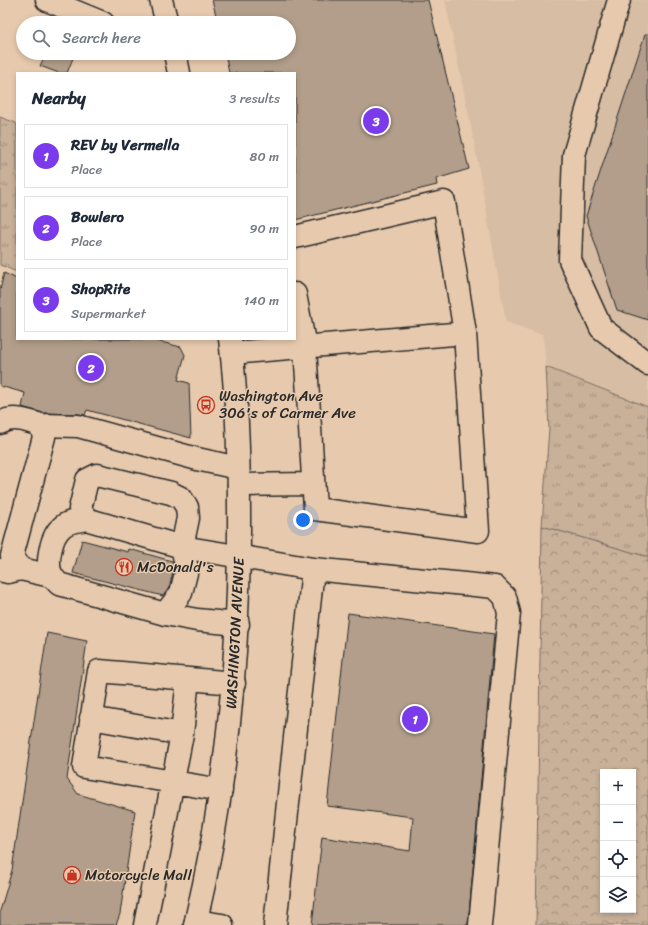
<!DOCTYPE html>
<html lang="en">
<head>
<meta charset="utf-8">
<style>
  :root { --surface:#fff; --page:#f2f2f3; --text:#1f2937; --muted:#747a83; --line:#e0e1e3; --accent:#7c3aed }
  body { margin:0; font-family:Sriracha,sans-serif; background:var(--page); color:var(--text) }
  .controls { position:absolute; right:12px; bottom:12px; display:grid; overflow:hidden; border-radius:0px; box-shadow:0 2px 6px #0003 }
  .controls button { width:36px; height:36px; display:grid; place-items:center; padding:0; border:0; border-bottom:1px solid var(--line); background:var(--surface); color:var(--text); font:20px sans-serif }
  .you { position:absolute; left:303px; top:520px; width:14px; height:14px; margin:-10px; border:3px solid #fff; border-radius:50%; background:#1a73e8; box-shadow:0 0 0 6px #1a73e833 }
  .badge { display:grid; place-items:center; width:26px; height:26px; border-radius:50%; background:var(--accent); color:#fff; font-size:13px; font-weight:700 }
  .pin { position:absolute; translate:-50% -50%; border:2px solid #fff; box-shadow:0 1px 4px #0006 }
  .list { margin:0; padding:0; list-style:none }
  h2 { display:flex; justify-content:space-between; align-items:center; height:52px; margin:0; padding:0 16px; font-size:17px }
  h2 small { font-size:13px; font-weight:400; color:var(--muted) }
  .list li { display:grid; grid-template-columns:26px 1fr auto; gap:12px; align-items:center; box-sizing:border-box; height:64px; margin:0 8px 8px; padding:0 8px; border:1px solid var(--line); border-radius:0px }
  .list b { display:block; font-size:15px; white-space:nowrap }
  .list p { margin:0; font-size:13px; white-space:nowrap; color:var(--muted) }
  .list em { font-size:13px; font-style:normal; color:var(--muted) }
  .icon { flex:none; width:22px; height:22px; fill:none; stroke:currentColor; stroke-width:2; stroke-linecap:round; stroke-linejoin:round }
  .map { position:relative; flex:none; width:648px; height:925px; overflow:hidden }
  .search { position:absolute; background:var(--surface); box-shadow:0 2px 6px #0003; left:16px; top:16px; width:280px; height:44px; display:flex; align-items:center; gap:10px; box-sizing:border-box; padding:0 14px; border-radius:22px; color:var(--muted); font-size:15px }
  .panel { position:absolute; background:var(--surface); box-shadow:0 2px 6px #0003; left:16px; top:72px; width:280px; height:268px; border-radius:0px }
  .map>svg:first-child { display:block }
</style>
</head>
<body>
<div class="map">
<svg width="648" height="925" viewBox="0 0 648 925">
  <defs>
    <pattern id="grass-tufts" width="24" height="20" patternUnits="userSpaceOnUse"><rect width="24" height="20" fill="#c8b099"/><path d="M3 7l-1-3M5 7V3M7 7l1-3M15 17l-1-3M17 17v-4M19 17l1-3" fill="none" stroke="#a38f7d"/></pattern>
    <pattern id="forest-crowns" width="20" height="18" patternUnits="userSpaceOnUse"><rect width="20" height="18" fill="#c8b099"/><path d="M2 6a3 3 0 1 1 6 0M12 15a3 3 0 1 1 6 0" fill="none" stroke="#a38f7d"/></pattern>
  </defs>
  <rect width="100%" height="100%" fill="#e7caae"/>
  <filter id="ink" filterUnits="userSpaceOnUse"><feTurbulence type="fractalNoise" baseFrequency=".025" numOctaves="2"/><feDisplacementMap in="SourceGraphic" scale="8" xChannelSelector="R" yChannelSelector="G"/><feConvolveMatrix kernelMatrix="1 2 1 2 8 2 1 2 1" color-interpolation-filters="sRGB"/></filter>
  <g filter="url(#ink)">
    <path fill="#d7bda3" d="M445,0H648V407L546,367L543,335L506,322L474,141Z"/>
    <path fill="url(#grass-tufts)" stroke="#7a6e62" d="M0,117L16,123L17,127V272L0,265Z
      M546,367L648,407V557L542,526L549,428Z"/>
    <path fill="url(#forest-crowns)" stroke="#7a6e62" fill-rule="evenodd" d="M542,526L648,557V925H536ZM603,772H633V910H603Z"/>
    <path fill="#b29e8a" stroke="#2b2b2b" d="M212,0H428L469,169L436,179L437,185L295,220V73H229L225,53H289V23H218Z
      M645,34H648V320L617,310L586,216Z
      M46,53H75L67,73H59L40,66Z
      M4,273L17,279V339H149L181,347L185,355L178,380L189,383L191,438L87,410L85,415L78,414L43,413L22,407L25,393L0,386V290Z
      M82,540L128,552L129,549L172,561L174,568L169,588L163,596L73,573Z
      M348,613L494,634L468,925H312L322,837L410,851L413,817L327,806Z
      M47,633L87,641L67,779L78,794L135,811L120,914L116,925H0V911L12,870Z"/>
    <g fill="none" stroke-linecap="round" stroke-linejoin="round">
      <g stroke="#2b2b2b" stroke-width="25">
        <path id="minor" d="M47,0L103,23
          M619,0L574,155L570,260L601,328L648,364
          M295,237L444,202L465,333L478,531L315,509L305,347L295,294
          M232,353L465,333
          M0,423C14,415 27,421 41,425L44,437L12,556L21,569L51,576
          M41,425L78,426L197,459L238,468
          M239,485L313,484
          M86,519C78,521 68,521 62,527C51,536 46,562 51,574C53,578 56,581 59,584L165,614L197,620L238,624
          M0,570L8,572L21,569
          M165,614L181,593L187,569L182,547L188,518L187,507L181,498L171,493L97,475L87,480L80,509L86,519L182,547L313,569L495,587L505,597L509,613L480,925
          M91,718L182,734L145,925
          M182,734L188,679
          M221,790L84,767L99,671L234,683
          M196,921L222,925
          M275,925L313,569"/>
      </g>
      <g stroke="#2b2b2b" stroke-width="25">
        <path id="major" d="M161,0L167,23
          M175,53L179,73
          M195,925C227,789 240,651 239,511C239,454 237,396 230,339"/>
      </g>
      <use href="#minor" stroke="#e7caae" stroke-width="22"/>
      <use href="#major" stroke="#e7caae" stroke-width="22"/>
    </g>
  </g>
  <defs>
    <g id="bus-ring" transform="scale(0.9)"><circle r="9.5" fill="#e7caae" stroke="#c8321e" stroke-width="1.5"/><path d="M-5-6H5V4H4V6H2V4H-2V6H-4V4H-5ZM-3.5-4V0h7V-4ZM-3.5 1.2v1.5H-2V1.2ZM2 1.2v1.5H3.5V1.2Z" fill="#c8321e"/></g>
    <g id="restaurant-ring" transform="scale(0.9)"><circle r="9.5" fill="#e7caae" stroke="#c8321e" stroke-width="1.5"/><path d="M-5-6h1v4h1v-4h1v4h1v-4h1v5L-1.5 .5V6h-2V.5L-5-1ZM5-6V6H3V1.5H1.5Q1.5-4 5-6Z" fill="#c8321e"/></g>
    <g id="shop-ring" transform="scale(0.9)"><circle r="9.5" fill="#e7caae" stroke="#c8321e" stroke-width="1.5"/><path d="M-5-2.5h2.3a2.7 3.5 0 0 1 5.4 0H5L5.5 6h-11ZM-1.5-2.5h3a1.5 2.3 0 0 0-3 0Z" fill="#c8321e"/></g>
  </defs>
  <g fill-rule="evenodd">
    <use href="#bus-ring" x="206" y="405"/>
    <use href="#restaurant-ring" x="124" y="567"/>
    <use href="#shop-ring" x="72" y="875"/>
  </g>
  <g text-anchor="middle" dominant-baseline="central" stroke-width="3" stroke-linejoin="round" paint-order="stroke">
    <g font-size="15" fill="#2b2b2b" stroke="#e7caae" text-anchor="start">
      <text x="219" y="396">Washington Ave<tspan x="219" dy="17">306's of Carmer Ave</tspan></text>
      <text x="137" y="567">McDonald's</text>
      <text x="85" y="875">Motorcycle Mall</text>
    </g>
    <g font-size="15" fill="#2b2b2b" stroke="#e7caae">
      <text transform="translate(235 633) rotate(-87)">WASHINGTON AVENUE</text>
    </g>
  </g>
</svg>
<div class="controls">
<button>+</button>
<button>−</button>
<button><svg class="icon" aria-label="locate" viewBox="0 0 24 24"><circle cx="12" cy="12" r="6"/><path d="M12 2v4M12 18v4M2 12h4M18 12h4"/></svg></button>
<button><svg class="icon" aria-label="layers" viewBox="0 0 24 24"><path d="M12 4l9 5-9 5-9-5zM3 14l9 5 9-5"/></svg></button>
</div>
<div class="you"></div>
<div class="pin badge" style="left:415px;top:719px">1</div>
<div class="pin badge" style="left:91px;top:368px">2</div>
<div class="pin badge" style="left:376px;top:121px">3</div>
<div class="search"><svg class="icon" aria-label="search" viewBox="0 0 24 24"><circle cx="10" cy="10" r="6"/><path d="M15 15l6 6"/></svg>Search here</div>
<section class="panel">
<h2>Nearby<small>3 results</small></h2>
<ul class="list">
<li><span class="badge">1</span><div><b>REV by Vermella</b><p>Place</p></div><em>80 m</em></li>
<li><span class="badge">2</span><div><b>Bowlero</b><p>Place</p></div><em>90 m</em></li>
<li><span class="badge">3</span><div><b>ShopRite</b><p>Supermarket</p></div><em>140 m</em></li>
</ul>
</section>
</div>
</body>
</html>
